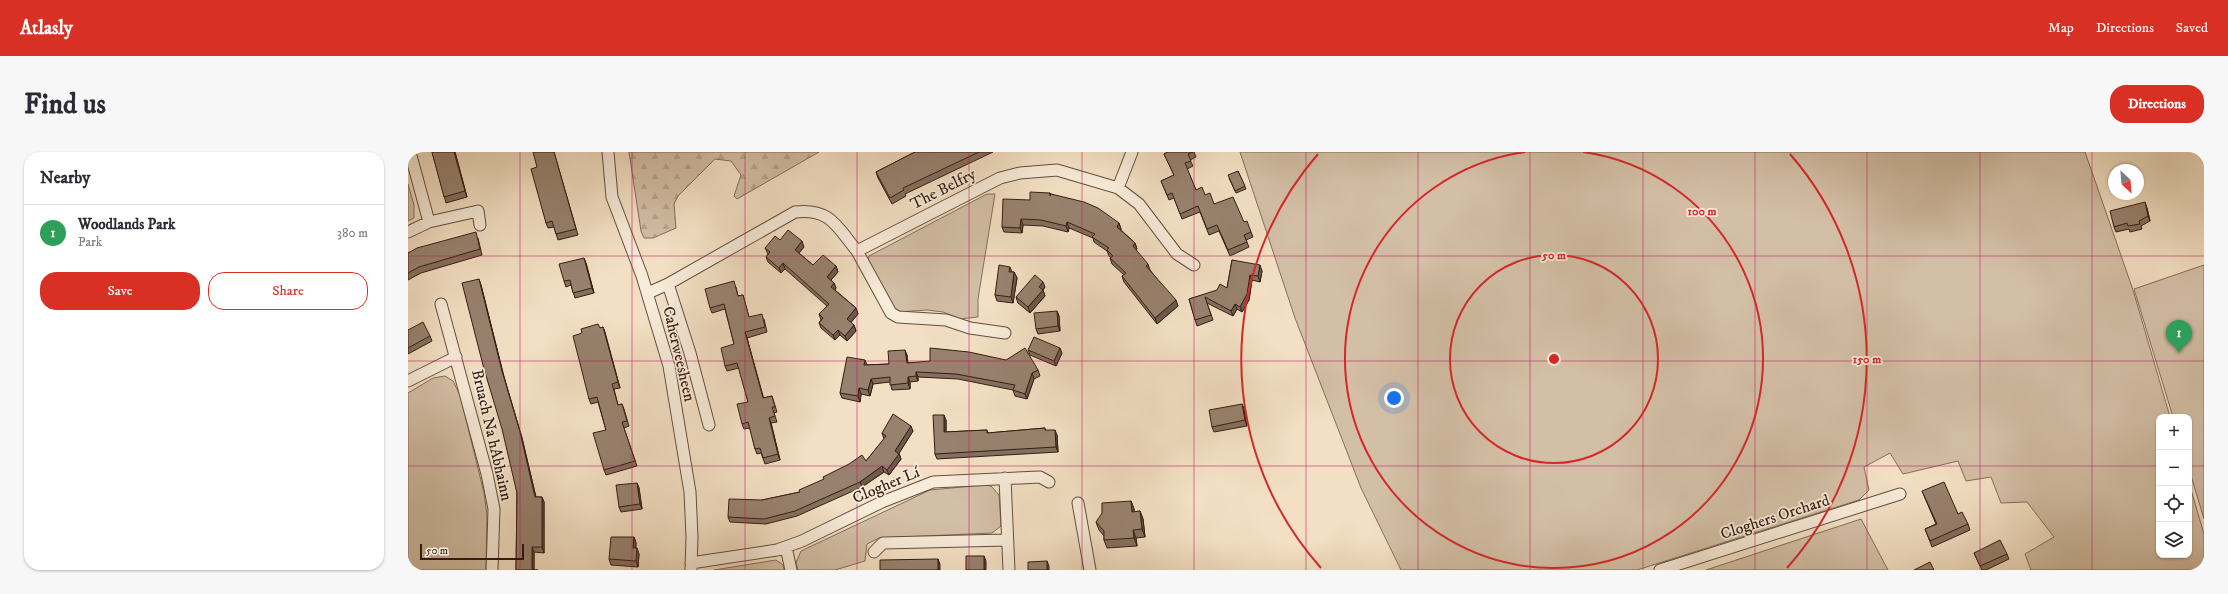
<!DOCTYPE html>
<html lang="en">
<head>
<meta charset="utf-8">
<style>
  :root { --surface:#fff; --page:#f7f7f7; --text:#2b2b33; --muted:#7c7c81; --line:#e1e1e2; --accent:#d93025 }
  body { margin:0; font-family:"IM FELL DW Pica",serif; background:var(--page); color:var(--text) }
  .controls { position:absolute; right:12px; bottom:12px; display:grid; overflow:hidden; border-radius:8px; box-shadow:0 1px 3px #0004 }
  .controls button { width:36px; height:36px; display:grid; place-items:center; padding:0; border:0; border-bottom:1px solid var(--line); background:var(--surface); color:var(--text); font:20px sans-serif }
  .compass { position:absolute; left:1700px; top:12px; width:36px; height:36px; border-radius:50%; background:var(--surface); box-shadow:0 1px 3px #0004; rotate:154deg }
  .scale { position:absolute; left:12px; bottom:10px; width:104px; box-sizing:border-box; padding-left:4px; border:2px solid #361d12; border-top:0; font-size:11px; line-height:14px; white-space:nowrap; color:#361d12; -webkit-text-stroke:3px #f7ebd9; paint-order:stroke }
  .you { position:absolute; left:986px; top:246px; width:14px; height:14px; margin:-10px; border:3px solid #fff; border-radius:50%; background:#1a73e8; box-shadow:0 0 0 6px #1a73e833 }
  .badge { display:grid; place-items:center; width:26px; height:26px; border-radius:50%; background:var(--accent); color:#fff; font-size:13px; font-weight:700 }
  .pin { position:absolute; translate:-50% -33px; filter:drop-shadow(0 1px 2px #0008) }
  .pin::after { content:''; position:absolute; top:21px; width:14px; height:12px; background:inherit; clip-path:polygon(0 0,100% 0,50% 100%) }
  .list { margin:0; padding:0; list-style:none }
  h2 { display:flex; justify-content:space-between; align-items:center; height:52px; margin:0; padding:0 16px; font-size:17px }
  h2 small { font-size:13px; font-weight:400; color:var(--muted) }
  .list li { display:grid; grid-template-columns:26px 1fr auto; gap:12px; align-items:center; box-sizing:border-box; height:56px; padding:0 16px; border-top:1px solid var(--line) }
  .list b { display:block; font-size:15px; white-space:nowrap }
  .list p { margin:0; font-size:13px; white-space:nowrap; color:var(--muted) }
  .list em { font-size:13px; font-style:normal; color:var(--muted) }
  .actions { display:flex; gap:8px; padding:12px 16px }
  .actions a { flex:1; padding:9px 0; border:1px solid var(--accent); border-radius:16px; text-align:center; font-size:14px; color:var(--accent) }
  .actions .main { background:var(--accent); color:#fff }
  .icon { flex:none; width:22px; height:22px; fill:none; stroke:currentColor; stroke-width:2; stroke-linecap:round; stroke-linejoin:round }
  .map { position:relative; flex:none; width:1796px; height:418px; overflow:hidden; border-radius:16px }
  header { display:flex; align-items:center; gap:24px; box-sizing:border-box; height:56px; padding:0 20px; background:var(--accent); color:#fff }
  header strong { font-size:19px }
  nav { display:flex; gap:22px; margin-inline-start:auto; font-size:14px }
  .intro { display:flex; align-items:center; justify-content:space-between; box-sizing:border-box; height:96px; padding:0 24px }
  h1 { margin:0; font-size:28px }
  .button { padding:10px 18px; border-radius:16px; background:var(--accent); color:#fff; font-size:14px; font-weight:700 }
  main { display:flex; gap:24px; padding:0 24px }
  aside { flex:1; background:var(--surface); border-radius:16px; box-shadow:0 1px 3px #0004 }
  .map>svg:first-child { display:block }
</style>
</head>
<body>
<header>
<strong>Atlasly</strong>
<nav><a>Map</a><a>Directions</a><a>Saved</a></nav>
</header>
<div class="intro"><h1>Find us</h1><a class="button">Directions</a></div>
<main>
<aside>
<h2>Nearby<small></small></h2>
<ul class="list">
<li><span class="badge" style="background:#2e9e5b">1</span><div><b>Woodlands Park</b><p>Park</p></div><em>380 m</em></li>
</ul>
<div class="actions"><a class="main">Save</a><a>Share</a></div>
</aside>
<div class="map">
<svg width="1796" height="418" viewBox="0 0 1796 418">
  <defs>
    <pattern id="forest-firs" width="22" height="20" patternUnits="userSpaceOnUse"><rect width="22" height="20" fill="#d3bfa6"/><path d="M5 1l3.5 6h-7zM16 11l3.5 6h-7z" fill="#b6a48e"/></pattern>
  </defs>
  <rect width="100%" height="100%" fill="#f3e0c4"/>
  <filter id="stains"><feTurbulence type="fractalNoise" baseFrequency=".005" numOctaves="4"/><feColorMatrix values="0 0 0 0 .2 0 0 0 0 .09 0 0 0 0 .02 0 0 0 .5 -.17"/></filter>
  <radialGradient id="worn" r=".72"><stop offset=".6" stop-color="#630" stop-opacity="0"/><stop offset="1" stop-color="#630" stop-opacity=".3"/></radialGradient>
  <path fill="#d3bfa6" stroke="#846e5c" d="M832,0H1677L1725,138L1762,265H1751V403H1781V331L1796,382V418H1623L1617,402L1646,385L1619,350L1593,351L1583,325L1558,329L1550,309L1495,322L1482,301L1456,315L1461,338L1451,348L1229,418H993L953,336L887,166Z
    M0,32L6,53V66L0,69Z
    M579,42H587L570,147V165L552,167L535,160L519,158L489,160L460,108L461,104Z
    M1796,113V367L1781,317V265H1765L1726,137Z
    M37,224L45,229L52,243L76,341L79,363L78,418H0V241L25,226Z
    M576,333L583,334L591,343L593,374L584,381L471,386L459,392L457,409L427,418H390L388,411L393,399L522,338Z
    M1453,367L1480,418H1298Z
    M368,408L375,413L376,418H306Z"/>
  <path fill="url(#forest-firs)" stroke="#846e5c" d="M221,0H411L329,47L326,44L333,23L323,9L307,7L270,44L266,52L268,76L245,86H236L233,79Z"/>
  <g fill="none" stroke-linecap="round" stroke-linejoin="round">
    <g stroke="#654e3e" stroke-width="13">
      <path id="minor" d="M2,0L21,70
        M200,0L204,45L234,124L261,214L282,340L284,385L283,418
        M710,36L724,0
        M0,80L21,70L70,59L72,73
        M449,99L483,161L490,165L538,168L562,176L597,181
        M260,132L282,201L301,273
        M240,141L260,132L387,60C423,56 429,75 449,99L592,26L612,21L649,18L710,36L731,52L769,102L786,113
        M33,152L79,322L86,357L84,418
        M0,229L48,205
        M597,326L601,418
        M670,351L682,418
        M378,395L383,418
        M466,400L475,391L599,388
        M283,411L369,398L394,389L474,350L525,330L632,325L641,330
        M1252,418L1492,342"/>
    </g>
    <use href="#minor" stroke="#f7ebd9" stroke-width="11"/>
  </g>
  <path fill="#83705f" stroke="#361d12" d="M24,0H47L59,45L38,51Z
    M146,0L170,83L150,88L146,75L140,76L138,71L129,15Z
    M507,0H585L497,42L498,44L484,52L470,26L468,20Z
    M760,0H786L788,5L782,8L785,14L779,17L788,38L797,43L806,52L836,70L843,80L845,85L838,88L841,95L822,104L811,79L801,83L792,60L774,67L766,46L761,48L753,29L766,23L756,2Z
    M830,19L838,37L828,41L821,26Z
    M642,41L643,42L711,71L713,77V78L727,91L729,97L728,98L742,118L770,154L749,172L716,130L714,124L716,123L704,112L702,106H703L701,104L699,99L686,90L685,86L661,76L660,80L635,74L615,73L614,81L596,80L594,75L622,48Z
    M1739,56L1742,69L1733,74L1734,77L1722,80L1721,77L1708,80L1706,75Z
    M70,86L74,103L13,121L0,128V101Z
    M372,88L396,95L391,101L405,113L428,114L430,120L423,128L426,131L428,136L427,138L448,156L450,162L442,171L446,173L448,179L439,189L432,183L427,188L413,176L411,171L413,168L411,162L419,154L377,117L373,121L360,110L358,105L360,102L357,96Z
    M824,108L854,119L852,130L844,128L841,148L834,160L829,157L825,164L799,151L805,168L789,174L781,147L819,136Z
    M178,111L186,141L167,146L163,133L158,135L156,129Z
    M602,115L604,120H606L609,126L605,151L589,149L587,143Z
    M73,133L96,225L114,286L128,345H134L136,350V401L126,400V418H108L109,341Z
    M328,135L330,144L335,143L341,165L356,167L359,180L339,186L355,246L364,244L369,260L366,261L369,270L363,271L372,308L357,312L353,301L349,302L347,297L342,276L336,277L334,272L340,250L331,216L319,219L317,214L326,192L317,157L304,161L302,156Z
    M637,135L635,138L637,144L622,161L610,151L608,145Z
    M649,159L651,164L652,179L630,182L628,177Z
    M195,175L212,236L206,237L210,253L214,252L216,257L221,274L216,276L229,314L198,323L196,318L198,278L190,250L183,252L181,247L192,176Z
    M0,178L22,184L24,189L0,202Z
    M620,198L654,201L648,214L622,203Z
    M499,203L500,211L630,218L632,224L626,227L619,247L607,244L605,238L550,227L510,225V229L502,230V237L484,238L482,230L465,232L462,244L453,242L452,250L434,246L432,241L457,208L459,213L481,212Z
    M834,252L836,257L839,274L806,280L804,275Z
    M538,268V280L579,278L580,281L637,276V278L649,283L650,300L529,307L527,302Z
    M505,279L491,301L493,307L481,323L476,320L454,335L389,364L358,372L322,370L320,365L354,348L392,340L416,328L458,309L476,287L474,281Z
    M229,331L231,336L234,357L213,360L211,355Z
    M1514,339L1550,362L1560,372L1562,378L1524,395L1517,377L1528,372Z
    M723,349L726,357V360L732,359L735,367L737,385L728,386L729,394L699,396L696,388V384L691,378L688,370Z
    M226,385L228,391V396L231,402L230,415L203,413L201,407Z
    M1566,401L1599,402L1601,407L1578,418H1574Z"/>
  <path fill="#6a5b4e" stroke="#361d12" d="M46,0H47L59,45L57,39Z
    M1737,50L1739,56L1742,69L1740,64Z
    M613,67L615,73L614,81L612,76Z
    M659,70L661,76L660,80L658,74Z
    M711,71L713,77L711,80L709,75Z
    M394,89L396,95L389,103L387,98Z
    M727,91L729,97L727,99L725,94Z
    M176,106L178,111L186,141L184,136Z
    M375,111L377,117L373,121L371,116Z
    M740,112L742,118L740,120L738,114Z
    M852,113L854,119L852,130L850,124Z
    M428,114L430,120L421,130L419,125Z
    M606,120L609,126L605,151L603,145Z
    M842,123L844,128L841,148L834,160L832,155Z
    M71,127L73,133L96,225L114,286L129,350L127,345L94,219Z
    M635,130L637,135L633,140L631,135Z
    M426,131L428,136L425,140L423,135Z
    M635,138L637,144L622,161L620,155Z
    M768,148L770,154L749,172L747,166Z
    M827,152L829,157L825,164L823,159Z
    M448,156L450,162L441,173L439,167Z
    M649,159L651,164L652,179L650,174Z
    M446,173L448,179L439,189L437,184Z
    M195,175L197,180L212,236L210,230Z
    M430,178L432,183L427,188L425,183Z
    M337,180L339,186L357,251L355,246Z
    M652,196L654,201L648,214L646,209Z
    M497,198L499,203L500,217L499,211Z
    M508,220L510,225V229L508,224Z
    M624,221L626,227L619,247L617,242Z
    M500,225L502,230V237L500,231Z
    M463,227L465,232L462,244L460,238Z
    M451,236L453,242L452,250L450,244Z
    M834,252L836,257L839,274L837,268Z
    M536,263L538,268V286L536,280Z
    M361,266L363,271L372,308L370,302Z
    M503,274L505,279L490,303L491,302L493,307L481,323L479,318L487,299Z
    M647,278L649,283L650,300L648,295Z
    M474,314L476,320L454,335L452,330Z
    M229,331L231,336L234,357L232,352Z
    M134,345L136,350V401L134,395Z
    M723,349L726,357L727,368L724,360Z
    M732,359L735,367L737,385L734,377Z
    M725,378L728,386L729,394L726,386Z
    M226,385L228,391L227,401L225,396Z
    M124,395L126,400V418H124Z
    M229,396L231,402L230,415L228,409Z
    M576,404L578,409V418H576Z
    M530,407L532,412V418H530Z
    M639,409L641,414V418H639Z"/>
  <path fill="#98826f" stroke="#361d12" d="M24,0H46L57,39L36,45Z
    M125,0H146L168,77L148,82L144,69L138,71L123,17L129,15Z
    M507,0H571L495,36L496,38L482,46L468,20Z
    M760,0H785L780,2L783,9L777,11L788,38L794,35L797,43L802,41L806,52L825,45L836,70L839,69L843,80L836,83L839,90L820,98L809,73L799,77L790,54L772,62L764,41L759,43L753,29L766,23L756,2Z
    M830,19L837,34L827,39L820,23Z
    M622,40L642,41V44L643,42L676,50L690,56L711,71L709,75L727,91L725,94L740,112L738,114L768,148L747,166L714,124L718,121L702,106L705,104L699,98L701,96L684,85L687,82L659,70L658,74L633,68L613,67L612,76L594,75L595,47L622,48Z
    M1737,50L1740,64L1731,69L1732,72L1720,74L1719,71L1706,75L1702,59Z
    M380,78L394,89L387,98L405,113L415,103L428,114L419,125L426,131L423,135L448,156L439,167L446,173L437,184L430,178L425,183L411,171L415,166L411,162L421,152L375,111L371,116L358,105L362,100L357,96L367,84L372,88Z
    M68,80L72,97L11,115L0,121V101L9,96Z
    M176,106L184,136L165,141L162,128L156,129L151,112Z
    M824,108L852,113L850,124L842,123L839,142L832,155L827,152L823,159L797,145L803,163L787,168L781,147L809,138L812,132L819,136Z
    M591,113L602,115L601,120H606L603,145L587,143Z
    M627,123L635,130L631,135L635,138L620,155L608,145Z
    M71,127L94,219L112,280L127,345H134V395H124V418H130H108L109,341L94,277L76,217L54,131Z
    M326,129L330,144L335,143L341,165L354,162L357,175L337,180L355,246L364,244L367,255H364L367,264L361,266L370,302L355,306L352,296L347,297L340,270L334,272L329,252L340,250L329,211L317,214L313,196L326,192L316,152L302,156L297,137Z
    M649,159L650,174L628,177L626,161Z
    M15,170L22,184L0,196V178Z
    M190,172L192,176L195,175L210,230L204,232L210,253L214,252L219,269L214,270L227,309L196,318L185,281L198,278L189,245L181,247L165,184L174,181L173,177Z
    M626,185L652,196L646,209L620,198Z
    M522,196L561,200L598,208L617,196L630,218L624,221L617,242L605,238L607,233L548,222L508,220V224L500,225V231L482,233V225L463,227L460,238L451,236L450,244L432,241L439,205L457,208L456,213L481,212L480,199L497,198L499,211L522,209Z
    M834,252L837,268L804,275L801,258Z
    M485,262L503,274L487,299L491,302L479,318L474,314L452,330L387,359L356,367L320,365L321,347L354,348L392,340L391,338L416,327L415,325L441,312L454,303L458,309L478,284L474,281Z
    M525,263H536V280L579,278V281L637,276V278H647L648,295L527,302Z
    M1536,330L1550,362L1554,360L1560,372L1522,389L1517,377L1529,372L1514,339Z
    M229,331L232,352L211,355L208,333Z
    M723,349L724,360L732,359L734,377L725,378L726,386L696,388V379L688,370L694,361V351Z
    M203,385H226L225,396H229L228,409L201,407Z
    M1592,388L1599,402L1572,414L1566,401Z
    M558,404H576V418H558Z
    M530,407V418H472V408Z
    M639,409V418H620V410Z
    M1522,410L1526,418H1506Z"/>
  <path fill="none" stroke="#c2185b" stroke-width="1" stroke-opacity="0.55" d="M112,0V418M224,0V418M337,0V418M449,0V418M561,0V418M674,0V418M786,0V418M898,0V418M1010,0V418M1122,0V418M1235,0V418M1347,0V418M1459,0V418M1572,0V418M1684,0V418M0,104H1796M0,209H1796M0,314H1751M1781,314H1796"/>
  <g fill="none" stroke="#d62828" stroke-width="2">
    <circle cx="1146" cy="207" r="104"/>
    <path d="M1175 0A209 209 0 1 1 1117 0"/>
    <path d="M913 416A313 313 0 0 1 910 2M1382 2A313 313 0 0 1 1379 416"/>
  </g>
  <g text-anchor="middle" dominant-baseline="central" stroke-width="3.5" stroke-linejoin="round" paint-order="stroke">
    <g font-size="16" fill="#361d12" stroke="#f7ebd9">
      <text transform="translate(535 37) rotate(-27)">The Belfry</text>
      <text transform="translate(271 202) rotate(77)">Caherweesheen</text>
      <text transform="translate(84 283) rotate(77)">Bruach Na hAbhainn</text>
      <text transform="translate(478 333) rotate(-23)">Clogher Lí</text>
      <text transform="translate(1367 365) rotate(-18)">Cloghers Orchard</text>
    </g>
  </g>
  <circle cx="1146" cy="207" r="6" fill="#d62828" stroke="#f7ebd9" stroke-width="2"/>
  <g font-size="12" text-anchor="middle" font-weight="bold" fill="#d62828" stroke="#f7ebd9" stroke-width="3.5" stroke-linejoin="round" paint-order="stroke">
    <text x="1294" y="63">100 m</text>
    <text x="1146" y="107">50 m</text>
    <text x="1459" y="211">150 m</text>
  </g>
  <rect width="100%" height="100%" filter="url(#stains)"/>
  <rect width="100%" height="100%" fill="url(#worn)"/>
</svg>
<div class="controls">
<button>+</button>
<button>−</button>
<button><svg class="icon" aria-label="locate" viewBox="0 0 24 24"><circle cx="12" cy="12" r="6"/><path d="M12 2v4M12 18v4M2 12h4M18 12h4"/></svg></button>
<button><svg class="icon" aria-label="layers" viewBox="0 0 24 24"><path d="M12 4l9 5-9 5-9-5zM3 14l9 5 9-5"/></svg></button>
</div>
<svg class="compass" viewBox="-18 -18 36 36"><path d="M0-13l5 13h-10z" fill="#e53935"/><path d="M0 13l5-13h-10z" fill="#7c7c81"/></svg>
<div class="scale">50 m</div>
<div class="you"></div>
<div class="pin badge" style="left:1771px;top:201px;background:#2e9e5b">1</div>
</div>
</main>
</body>
</html>
